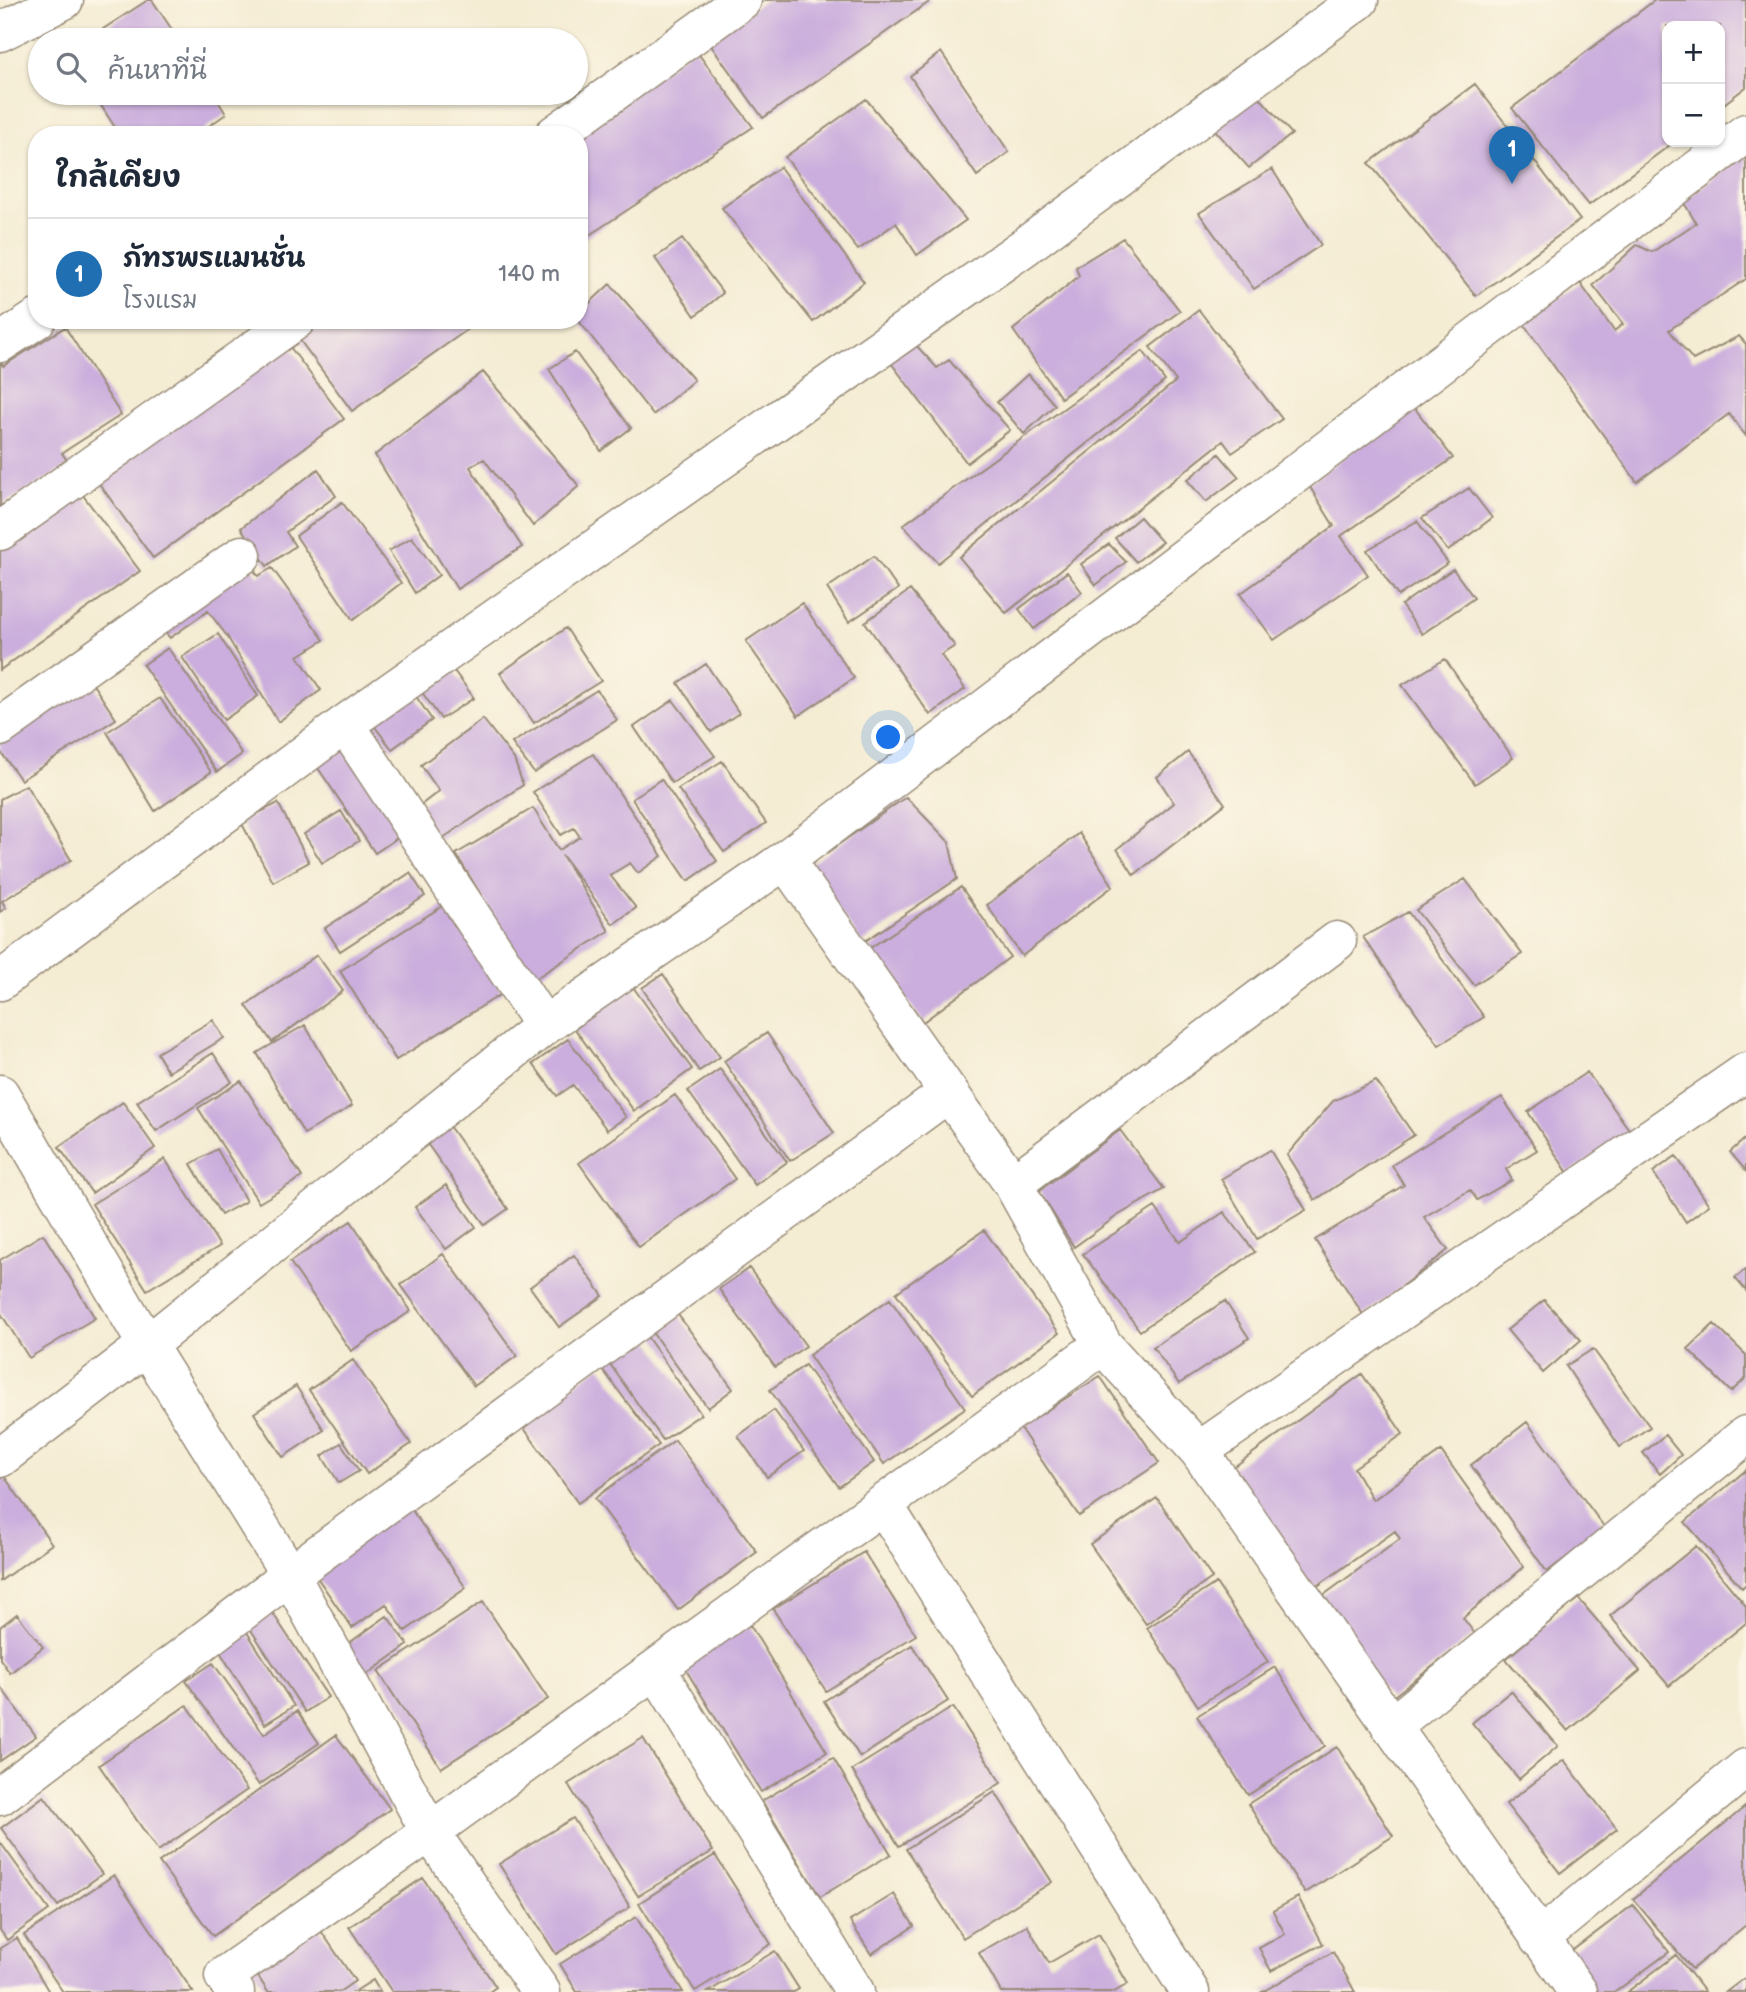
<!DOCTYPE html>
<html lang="th">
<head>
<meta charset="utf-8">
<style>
  :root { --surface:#fff; --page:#f2f2f3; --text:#1f2937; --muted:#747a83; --line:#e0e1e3; --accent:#1f6fb2 }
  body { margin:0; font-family:"Balsamiq Sans","Playpen Sans Thai",sans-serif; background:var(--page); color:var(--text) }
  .controls { position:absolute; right:21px; top:21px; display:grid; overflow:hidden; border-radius:14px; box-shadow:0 2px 5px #0004 }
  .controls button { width:63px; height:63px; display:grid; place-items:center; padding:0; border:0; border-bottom:2px solid var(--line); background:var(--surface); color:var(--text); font:35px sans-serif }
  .you { position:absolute; left:889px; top:738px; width:24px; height:24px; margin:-18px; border:5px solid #fff; border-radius:50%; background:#1a73e8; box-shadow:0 0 0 10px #1a73e833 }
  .badge { display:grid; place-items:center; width:46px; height:46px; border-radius:50%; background:var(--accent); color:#fff; font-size:23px; font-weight:700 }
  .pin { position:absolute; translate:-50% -58px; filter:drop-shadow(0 2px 4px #0008) }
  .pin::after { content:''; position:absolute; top:37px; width:24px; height:21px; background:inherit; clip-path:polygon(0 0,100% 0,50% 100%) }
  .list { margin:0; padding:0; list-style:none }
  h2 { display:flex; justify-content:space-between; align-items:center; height:91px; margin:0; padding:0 28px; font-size:30px }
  h2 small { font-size:23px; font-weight:400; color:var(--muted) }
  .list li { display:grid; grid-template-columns:46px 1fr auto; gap:21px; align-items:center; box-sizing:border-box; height:112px; padding:0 28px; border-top:2px solid var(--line) }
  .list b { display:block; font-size:26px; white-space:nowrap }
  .list p { margin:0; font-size:23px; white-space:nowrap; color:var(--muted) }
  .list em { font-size:23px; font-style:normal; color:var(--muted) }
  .icon { flex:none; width:38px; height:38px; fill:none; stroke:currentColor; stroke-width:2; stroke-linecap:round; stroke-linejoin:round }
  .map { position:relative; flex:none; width:1746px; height:1992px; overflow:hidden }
  .search { position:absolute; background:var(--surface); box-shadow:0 2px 5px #0004; left:28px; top:28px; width:560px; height:77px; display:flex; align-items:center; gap:18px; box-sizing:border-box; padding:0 24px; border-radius:38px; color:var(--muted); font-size:26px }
  .panel { position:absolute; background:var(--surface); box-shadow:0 2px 5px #0004; left:28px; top:126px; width:560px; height:203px; border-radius:28px }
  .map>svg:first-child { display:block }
</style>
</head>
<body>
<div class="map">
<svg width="1746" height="1992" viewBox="0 0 1746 1992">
  <rect width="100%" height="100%" fill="#fcf5e5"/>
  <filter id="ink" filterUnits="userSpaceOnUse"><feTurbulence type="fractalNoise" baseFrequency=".0143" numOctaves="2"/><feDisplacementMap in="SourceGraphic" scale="14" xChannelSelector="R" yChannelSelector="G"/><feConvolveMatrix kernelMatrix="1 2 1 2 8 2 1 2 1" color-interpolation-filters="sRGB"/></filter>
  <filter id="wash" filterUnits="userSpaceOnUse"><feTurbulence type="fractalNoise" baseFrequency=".00686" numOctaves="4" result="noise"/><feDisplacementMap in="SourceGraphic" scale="28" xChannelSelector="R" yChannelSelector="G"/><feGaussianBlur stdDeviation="1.57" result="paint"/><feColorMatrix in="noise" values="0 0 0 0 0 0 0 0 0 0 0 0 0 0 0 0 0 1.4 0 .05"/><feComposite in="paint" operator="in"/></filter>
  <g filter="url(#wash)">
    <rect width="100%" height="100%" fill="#f4ecd3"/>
    <g id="blocks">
      <path fill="#cbaedd" d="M148,0H152L179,40H86Z
        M766,0H932L763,118L707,40Z
        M1655,0H1746V87L1720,107V26H1667V142H1674L1589,205L1512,108Z
        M694,48L753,127L579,242V135Z
        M941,52L1009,152L977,176L910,76Z
        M1248,84L1292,134L1249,168L1204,118Z
        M1475,84L1580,220L1476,296L1369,163Z
        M93,93H213L226,114L196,135H120Z
        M866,99L966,220L917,255L896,223L858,250L785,157Z
        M1746,155V279L1669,330L1693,360L1739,336L1746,344V436L1729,414L1637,482L1523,323L1580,283L1614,331L1623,324L1593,285L1637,245L1652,252L1696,223L1683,201Z
        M780,167L864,282L813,322L722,208Z
        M1272,169L1321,245L1254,289L1199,213Z
        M1123,238L1180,311L1061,398L1013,330L1079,276L1076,267Z
        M682,239L723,293L695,316L655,258Z
        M610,284L694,380L653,415L579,321V313Z
        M1199,310L1282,419L1232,453L1223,441L1006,613L959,557L1176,381L1150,347Z
        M315,320H481L352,411L296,335Z
        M65,327L121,415L62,453L70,465L0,506V361L3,366Z
        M904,332L937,368L949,360L1010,430L967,463L879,347Z
        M287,343L344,419L153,558L98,482Z
        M1143,351L1165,381L938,563L903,525Z
        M575,352L631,428L601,451L549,369Z
        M483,372L579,486L533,526L484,459L470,467L522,547L457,589L375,455Z
        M1028,374L1055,405L1024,434L997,402Z
        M1413,406L1453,458L1341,536L1368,575L1274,640L1240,594L1334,526L1308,484Z
        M1219,454L1239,477L1206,502L1187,480Z
        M318,469L336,496L286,532L295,546L267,566L241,528Z
        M1469,488L1492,518L1448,551L1422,518Z
        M82,494L140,571L0,670V551Z
        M342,502L401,583L353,620L296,536Z
        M1140,517L1162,542L1136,562L1115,538Z
        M1417,521L1448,563L1398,596L1367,550Z
        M412,537L439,575L415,593L389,551Z
        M1109,544L1126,562L1096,585L1081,564Z
        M874,556L898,589L849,622L827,588Z
        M249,563L258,576L272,568L324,640L298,656L321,690L278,722L227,636L208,611L170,638L158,625Z
        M1453,569L1474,598L1422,634L1401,605Z
        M1067,572L1082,592L1034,629L1019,609Z
        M910,590L955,646L941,655L965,689L930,715L865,622Z
        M802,603L854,678L798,716L746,641Z
        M566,628L601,681L534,723L500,673Z
        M218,634L258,696L224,720L182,657Z
        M168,648L242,754L217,772L143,665Z
        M1445,659L1513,758L1475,784L1402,685Z
        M446,660L474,698L441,719L414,681Z
        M706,664L739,713L711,732L678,683Z
        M88,677L116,719L21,780L0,751V737Z
        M407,683L432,720L392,749L366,715Z
        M597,690L617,720L534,773L512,743Z
        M160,698L211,772L155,811L107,732Z
        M673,700L715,756L672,783L634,727Z
        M483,719L514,759L523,785L440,840L417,808L439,791L421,765Z
        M345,746L403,834L375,853L316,765Z
        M1188,752L1225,804L1134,875L1117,849L1174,803L1157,777Z
        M593,754L662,856L638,873L630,863L610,875L636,908L613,924L562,855L609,931L533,980L456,854L533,808L559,850L580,837L574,828L561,835L533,792Z
        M722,761L766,823L724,852L678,789Z
        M661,779L717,861L688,881L632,799Z
        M26,785L71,860L2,901L6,908L0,912V799Z
        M906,797L949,842L957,879L862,943L808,866Z
        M278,803L309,862L273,882L241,822Z
        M341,811L359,841L322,863L304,834Z
        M1079,833L1113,886L1022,956L987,905Z
        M410,873L425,896L340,951L325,928Z
        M1465,879L1522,954L1474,985L1416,910Z
        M961,887L1010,957L923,1022L870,948Z
        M446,904L503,993L396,1060L340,971Z
        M1408,912L1484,1017L1439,1045L1363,937Z
        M317,955L343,991L272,1042L246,1005Z
        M663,974L720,1057L699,1071L642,988Z
        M633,987L692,1069L634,1111L575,1029Z
        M213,1020L224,1038L168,1072L157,1053Z
        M305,1025L352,1106L304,1134L257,1053Z
        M767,1033L834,1133L790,1161L724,1061Z
        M568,1039L626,1117L607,1130L573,1085L557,1096L533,1064Z
        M213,1053L232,1082L156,1131L137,1102Z
        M720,1069L787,1162L755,1185L688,1091Z
        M1587,1072L1631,1132L1568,1173L1528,1112Z
        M241,1081L302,1177L259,1203L198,1108Z
        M1376,1081L1414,1135L1315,1200L1287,1155L1333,1101Z
        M675,1095L735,1179L639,1247L579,1163Z
        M1502,1097L1537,1150L1506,1169L1512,1180L1477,1200L1470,1190L1424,1217L1448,1250L1364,1316L1315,1240L1404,1185L1392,1165Z
        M123,1102L155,1148L92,1193L59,1147Z
        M449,1126L508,1209L485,1225L426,1142Z
        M1120,1130L1164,1189L1117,1216L1074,1247L1039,1191Z
        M1746,1138V1171L1730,1152Z
        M217,1149L246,1201L221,1215L191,1164Z
        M1270,1150L1306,1210L1257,1239L1221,1179Z
        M1676,1156L1709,1205L1686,1222L1653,1172Z
        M165,1159L220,1246L147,1290L92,1204Z
        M446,1185L476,1227L446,1249L415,1207Z
        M1155,1207L1180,1242L1224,1212L1255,1252L1140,1331L1083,1254Z
        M351,1221L411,1311L351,1351L290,1262Z
        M984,1230L1059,1333L972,1396L896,1293Z
        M43,1234L95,1318L29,1358L0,1312V1260Z
        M443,1254L517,1356L474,1386L401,1285Z
        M574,1255L603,1296L559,1327L530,1287Z
        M749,1268L806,1346L775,1367L719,1289Z
        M1746,1269V1291L1735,1278Z
        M662,1293L733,1389L708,1408L637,1312Z
        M890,1299L965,1408L884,1464L809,1355Z
        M1544,1300L1581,1340L1543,1373L1507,1330Z
        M1225,1301L1249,1338L1179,1384L1153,1347Z
        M1714,1324L1746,1355V1378L1731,1392L1688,1349Z
        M641,1328L701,1414L663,1440L603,1354Z
        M1593,1349L1650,1427L1620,1447L1566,1366Z
        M353,1360L411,1444L367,1474L309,1390Z
        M805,1365L874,1462L839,1487L770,1390Z
        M600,1366L659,1445L578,1503L521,1424Z
        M1362,1374L1403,1434L1354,1468L1373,1500L1441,1451L1524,1567L1463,1618L1475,1634L1390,1699L1321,1597L1400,1539L1395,1531L1313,1589L1231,1469Z
        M1100,1376L1159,1463L1079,1516L1020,1428Z
        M296,1386L324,1430L283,1457L254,1413Z
        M774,1410L804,1451L767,1477L738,1436Z
        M1527,1422L1605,1528L1547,1572L1471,1465Z
        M1665,1435L1681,1455L1660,1474L1643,1453Z
        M675,1440L757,1552L678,1610L595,1498Z
        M341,1443L359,1471L339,1483L322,1456Z
        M1746,1470V1584L1742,1588L1685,1522Z
        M4,1476L52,1544L0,1581V1479Z
        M1157,1498L1212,1578L1146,1624L1090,1544Z
        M409,1506L466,1588L405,1631L386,1604L352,1628L314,1573Z
        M1696,1546L1746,1606V1623L1669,1686L1610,1616Z
        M864,1552L916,1635L826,1691L773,1609Z
        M1216,1583L1268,1662L1198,1706L1147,1628Z
        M1578,1598L1640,1671L1568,1731L1506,1659Z
        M483,1602L548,1699L441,1768L378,1671Z
        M270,1609L328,1697L305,1712L247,1624Z
        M17,1614L43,1647L10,1673L0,1659V1627Z
        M387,1616L408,1645L359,1680L338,1651Z
        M750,1625L827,1752L761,1792L683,1665Z
        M245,1629L294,1706L265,1724L217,1647Z
        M912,1645L948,1701L860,1757L824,1701Z
        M213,1663L264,1734L297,1711L319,1743L259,1785L186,1681Z
        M1275,1667L1325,1746L1248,1795L1197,1716Z
        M0,1686L36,1736L0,1761Z
        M1511,1691L1558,1746L1519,1779L1472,1723Z
        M187,1705L247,1790L158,1851L99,1765Z
        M953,1707L1001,1783L899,1846L852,1770Z
        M336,1735L390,1809L213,1936L159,1862Z
        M643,1738L713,1851L638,1896L568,1784Z
        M1337,1747L1393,1836L1305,1893L1248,1804Z
        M833,1758L891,1854L820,1897L762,1801Z
        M1564,1760L1617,1829L1560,1873L1506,1804Z
        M995,1792L1052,1882L963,1938L906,1849Z
        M44,1796L102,1874L58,1906L1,1828Z
        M1746,1806V1925L1692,1969L1633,1899Z
        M573,1818L630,1907L556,1954L499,1864Z
        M0,1842L49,1910L7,1940L0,1930Z
        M715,1855L771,1944L695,1991L639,1903Z
        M114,1875L193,1992H63L24,1935Z
        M423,1878L496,1987L489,1992H392L349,1927Z
        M894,1894L914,1926L871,1954L850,1921Z
        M1298,1897L1323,1944L1271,1971L1259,1948L1285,1934L1273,1911Z
        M1633,1905L1669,1952L1615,1992H1586L1561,1959Z
        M636,1917L683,1992H577L560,1964Z
        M317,1925L355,1981L339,1992H268L252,1967Z
        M1027,1925L1049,1963L1099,1934L1128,1984L1114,1992H1001L979,1953Z
        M17,1938L49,1992H0V1948Z
        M775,1951L799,1989L794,1992H708Z
        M1333,1952L1355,1992H1262Z
        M1676,1955L1705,1992H1627Z
        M1746,1977V1992H1726Z
        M373,1980L380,1992H354Z"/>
    </g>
  </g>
  <g filter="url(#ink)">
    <use href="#blocks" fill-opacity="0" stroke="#988b78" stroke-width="2"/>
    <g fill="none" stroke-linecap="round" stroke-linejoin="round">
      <g stroke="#988b78" stroke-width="41">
        <path id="street" d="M554,135L742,0
          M0,343L37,319
          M0,531L296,320
          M345,724L544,1026
          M0,727L242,555
          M785,860L1013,1184L1103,1345L1199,1451L1578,1992
          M0,981L345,724L1023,248L1359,0
          M0,1094L147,1345L290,1575L430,1832L541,1992
          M1013,1184L1337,941
          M1199,1451L1746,1072
          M0,1458L147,1345L544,1026L785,860L1746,133
          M883,1504L1190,1992
          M656,1669L855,1992
          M1391,1727L1746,1435
          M0,1796L290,1575L948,1093
          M1539,1939L1746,1768
          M235,1992L224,1976L430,1832L1103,1345"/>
      </g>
      <g stroke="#988b78" stroke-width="41">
        <path id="secondary" d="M0,32L64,0"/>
      </g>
      <use href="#street" stroke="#fff" stroke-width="38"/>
      <use href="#secondary" stroke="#fff" stroke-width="38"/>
    </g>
  </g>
</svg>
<div class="controls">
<button>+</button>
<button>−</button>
</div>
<div class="you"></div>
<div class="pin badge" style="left:1512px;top:184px">1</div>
<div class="search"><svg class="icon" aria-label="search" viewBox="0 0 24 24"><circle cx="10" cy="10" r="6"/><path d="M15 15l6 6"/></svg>ค้นหาที่นี่</div>
<section class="panel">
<h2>ใกล้เคียง<small></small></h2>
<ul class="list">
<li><span class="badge">1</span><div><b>ภัทรพรแมนชั่น</b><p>โรงแรม</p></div><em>140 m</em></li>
</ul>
</section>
</div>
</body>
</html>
